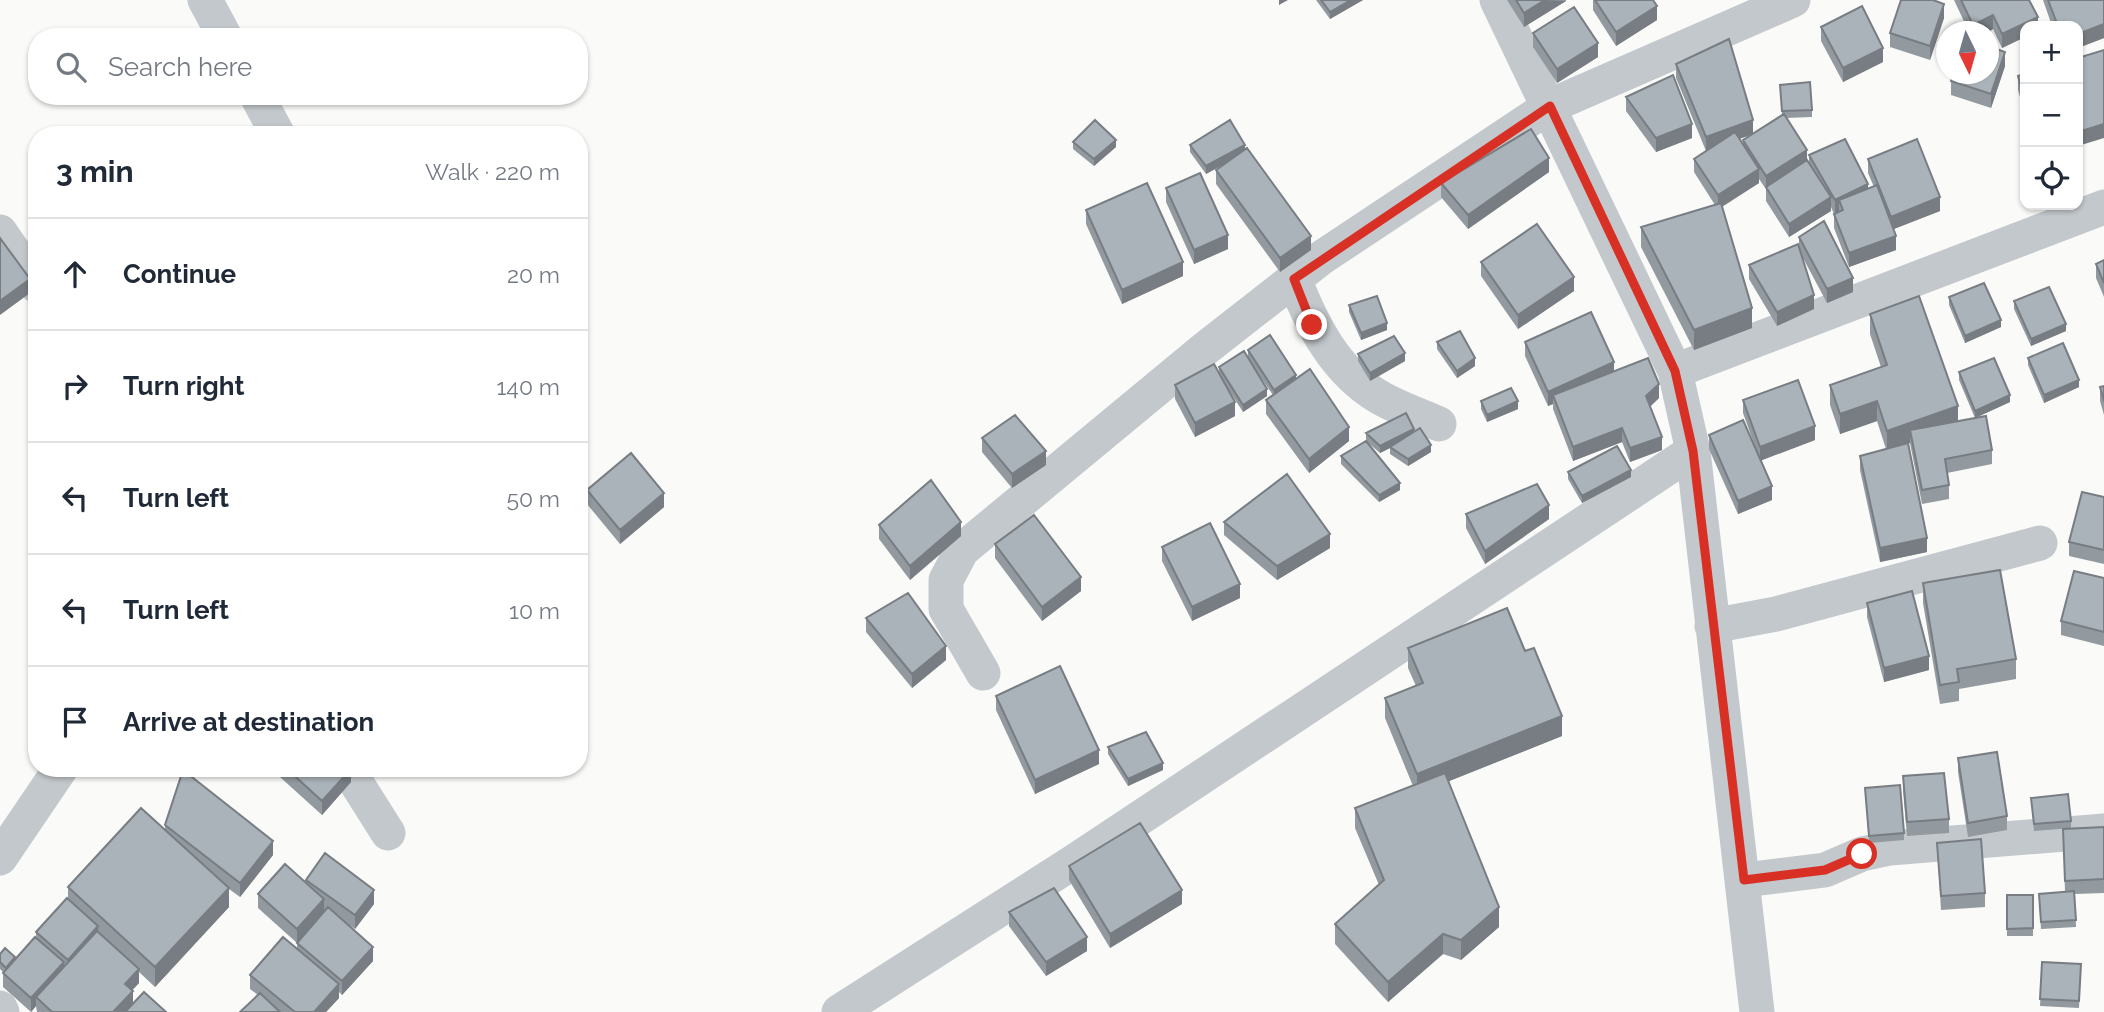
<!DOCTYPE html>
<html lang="en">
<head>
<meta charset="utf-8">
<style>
  :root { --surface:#fff; --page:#f6f6f7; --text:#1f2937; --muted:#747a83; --line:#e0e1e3 }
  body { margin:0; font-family:Raleway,sans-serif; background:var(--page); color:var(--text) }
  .controls { position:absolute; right:21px; top:21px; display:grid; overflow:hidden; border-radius:14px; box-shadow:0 2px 5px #0004 }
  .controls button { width:63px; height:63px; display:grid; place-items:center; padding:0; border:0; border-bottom:2px solid var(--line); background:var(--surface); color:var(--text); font:35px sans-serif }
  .compass { position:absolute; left:1936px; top:21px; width:63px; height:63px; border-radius:50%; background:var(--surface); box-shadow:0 2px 5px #0004; rotate:175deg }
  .stop { position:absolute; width:21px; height:21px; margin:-16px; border:5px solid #d93025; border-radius:50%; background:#fff }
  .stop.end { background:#d93025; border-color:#fff; box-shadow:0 2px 7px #0008 }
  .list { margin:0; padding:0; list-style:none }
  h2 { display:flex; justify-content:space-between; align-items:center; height:91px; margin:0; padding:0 28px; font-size:30px }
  h2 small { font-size:23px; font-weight:400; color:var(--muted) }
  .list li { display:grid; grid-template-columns:46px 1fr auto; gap:21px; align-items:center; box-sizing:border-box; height:112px; padding:0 28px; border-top:2px solid var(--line) }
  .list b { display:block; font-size:26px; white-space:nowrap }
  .list em { font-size:23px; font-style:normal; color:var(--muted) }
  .icon { flex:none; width:38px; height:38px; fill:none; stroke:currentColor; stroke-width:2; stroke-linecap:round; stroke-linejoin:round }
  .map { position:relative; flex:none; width:2104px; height:1012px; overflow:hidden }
  .search { position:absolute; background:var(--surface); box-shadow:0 2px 5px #0004; left:28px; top:28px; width:560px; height:77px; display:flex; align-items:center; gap:18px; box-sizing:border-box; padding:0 24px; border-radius:28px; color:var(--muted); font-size:26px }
  .panel { position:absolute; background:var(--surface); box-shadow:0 2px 5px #0004; left:28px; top:126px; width:560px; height:651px; border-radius:28px }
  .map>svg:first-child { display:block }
</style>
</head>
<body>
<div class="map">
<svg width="2104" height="1012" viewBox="0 0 2104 1012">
  <rect width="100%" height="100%" fill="#fafaf8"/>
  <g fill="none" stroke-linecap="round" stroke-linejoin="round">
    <path stroke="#c3c8cc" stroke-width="35" d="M205,0L225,37
      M1497,0L1675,371L1693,451L1757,1012
      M257,96L278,135
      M0,232L37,286
      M1294,279C1312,325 1335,371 1379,397C1398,408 1419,415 1439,424
      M1675,371L2104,207
      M1712,626L1776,614L2040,543
      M983,673L946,609V580L962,550L1206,348L1321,258L1550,106L1793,0
      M347,768L388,833
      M0,858L61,768
      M1744,880L1825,870L1862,854L1890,848L2104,831
      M0,1008L2,1012
      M839,1012L1072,863L1693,451"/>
  </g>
  <path fill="#929a9f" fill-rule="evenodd" d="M1316,0H1363L1330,19Z
    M1507,0H1566V1L1524,27Z
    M1593,0H1653L1657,20L1616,46L1593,10Z
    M1954,0H2029L2038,26H2025V37L2002,48L1993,29L1988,32H1969Z
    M2043,0H2104V38L2078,48L2051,23Z
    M1944,18L1930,60L1890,47V33Z
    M1821,27L1883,62L1843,82L1821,41Z
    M1533,33L1598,57L1557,83L1533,47Z
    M1676,64L1753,134L1782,115L1780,85L1812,110V117L1786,118L1809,164V155L1868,189L1874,187L1868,173V159L1940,211L1894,229L1896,250L1849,267L1834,228V214L1831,207V211L1789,237L1766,201V189L1759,179V183L1722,207L1752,328L1694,350L1641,247V227L1715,205L1694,172V159L1706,151L1676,78ZM1750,135L1743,140V144L1739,139Z
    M2005,66L1991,108L1951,95V81Z
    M2025,73V115L2018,90V76Z
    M1626,97L1692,138L1656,152L1626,111Z
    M1073,142L1116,147L1094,166L1073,149Z
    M1190,145L1245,149L1311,250L1280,272L1216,184V170L1228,162L1206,174L1190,152Z
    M1549,172L1468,229L1441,197V183Z
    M1166,188L1228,249L1194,264L1166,202Z
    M1086,210L1183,276L1122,304L1086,224Z
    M1799,237L1853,292L1827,303L1803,258L1814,309L1777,326L1749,279V265L1799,246Z
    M2104,260V297L2096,278V264Z
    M1481,262L1574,291L1518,329L1481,276Z
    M1949,297L2001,327L1965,343L1949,305Z
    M2014,301L2066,331L2031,346L2014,309Z
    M1349,305L1387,330L1361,340L1349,312Z
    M1870,314L1958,421L1992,450V464L1947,473L1949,485V499L1922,504L1910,443L1906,444L1927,552L1880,562L1860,470V456L1886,449L1877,421L1840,434L1830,405V385L1881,367L1870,334Z
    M1437,342L1475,366L1457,378L1437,349Z
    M1525,342L1614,371L1659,398L1650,407L1662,450L1630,462L1622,442L1573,461L1553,409V404L1548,406L1525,356Z
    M1248,350L1296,379L1349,441L1309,473L1266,414V400L1273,395L1250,362L1267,396L1243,412L1225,384L1235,416L1195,437L1175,399V385L1219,373V367L1248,357Z
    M1358,354L1405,361L1370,381L1358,361Z
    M2028,358L2079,387L2044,403L2028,365Z
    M1959,372L2010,402L1975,418L1959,380Z
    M2104,386V415L2100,401V387Z
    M1743,400L1815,440L1760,460L1772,500L1738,514L1709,449V435L1757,452L1743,413Z
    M1481,401L1518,409L1487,422L1481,409Z
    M1414,432L1431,452L1408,466L1390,454V448L1380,453L1366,441L1400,490L1379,502L1341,464V456L1366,441V433Z
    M982,438L1046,465L1012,488L982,452Z
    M1568,472L1631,477L1582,503L1568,479Z
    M587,490L664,507L620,544L587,504Z
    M2104,497V564L2069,556V542Z
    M1466,514L1549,519L1485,564L1466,528Z
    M1224,522L1330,548L1277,580L1224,535Z
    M879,525L961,536L910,580L879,539Z
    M995,544L1081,591L1042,621L995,558Z
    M1162,547L1240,598L1192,621L1162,561Z
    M2104,578V646L2061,635V621Z
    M1923,583L2016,659V679L1959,689V701L1940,704L1923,603Z
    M1867,603L1929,670L1884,682L1867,617Z
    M866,618L946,660L912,688L866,632Z
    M1408,648L1525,651L1562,736L1449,781L1499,927L1461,960L1443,954L1388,1002L1335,944V924L1379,885L1355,828V808L1413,786L1385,718V698L1416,686L1408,668Z
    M996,696L1099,764L1035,794L996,710Z
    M1108,747L1163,770L1128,786L1108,754Z
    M1958,758L2007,816V830L1968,837L1958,772Z
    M270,768H351V782L322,815Z
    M1903,776L1949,819V833L1907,836L1903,790Z
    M1865,788L1904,833V840L1869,843Z
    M2031,798L2071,821V828L2034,831Z
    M165,825L273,855L240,897L229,889V907L155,987L139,972V983L132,990L133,1004L166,1012H37L36,1006L31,1012L3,987V972L0,969V954L15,960L36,938V932L68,899V887L165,829Z
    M2104,827V893L2075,894L2076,927L2041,929L2039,901L2065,892L2063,829Z
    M1937,843L1985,893V907L1941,910Z
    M1069,866L1182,904L1110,948L1069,880Z
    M306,880L374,904L355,929L346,923L373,961L342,995L339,992V998L326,1012H240L258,995L250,989V975L297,948V943L301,938L297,943L258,908V894L306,883Z
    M2007,895H2033V936H2007Z
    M1009,912L1087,951L1046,976L1009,926Z
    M2042,962L2081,964L2079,1008L2040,1006Z"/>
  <path fill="#777d82" d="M1279,0H1288L1279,5Z
    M1351,0H1363L1330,19V12Z
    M1545,0L1566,1L1524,27V13Z
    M1944,4V18L1930,60V46Z
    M1657,6V20L1616,46V32Z
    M1993,15V29L1988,32H1973V25Z
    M2038,17V26H2025V37L2002,48V34Z
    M2104,24V38L2078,48V34Z
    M1598,43V57L1557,83V69Z
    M1883,48V62L1843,82V68Z
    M2005,52V66L1991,108V94Z
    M1753,120V134L1706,151V137Z
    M1692,124V138L1656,152V138Z
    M2104,124V138L2078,146V132Z
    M1116,140V147L1094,166V159Z
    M1245,145V152L1206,174V166Z
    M1807,150V164L1766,190V176Z
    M1549,158V172L1468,229V215Z
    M1759,169V183L1718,209V195Z
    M1868,184V198L1839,200V212L1835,214V200Z
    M1831,197V211L1789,237V224Z
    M1940,197V211L1891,230V217Z
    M1228,235V249L1194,264V250Z
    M1311,236V250L1280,272V258Z
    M1896,236V250L1849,267V253Z
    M1183,262V276L1122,304V290Z
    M1574,277V291L1518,329V315Z
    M1853,278V292L1827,303V289Z
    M30,279V293L0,315V301Z
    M1814,295V309L1777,326V312Z
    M1752,308V328L1694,350V330Z
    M2001,320V327L1965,343V336Z
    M1387,323V330L1361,340V333Z
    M2066,324V331L2031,346V339Z
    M1405,353V361L1370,381V373Z
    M1475,358V366L1457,378V371Z
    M1614,362V376L1553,395V404L1548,406V392Z
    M1296,375V382L1274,397V390Z
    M2079,380V387L2044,403V395Z
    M1659,384V398L1646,410V396Z
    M1267,389V396L1243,412V405Z
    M2010,395V402L1975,418V411Z
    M1518,401V409L1487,422V415Z
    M1877,401V421L1840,434V414Z
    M1235,402V416L1195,437V423Z
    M1958,406V426L1910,430V443L1887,451V431Z
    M1815,426V440L1760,461V447Z
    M1349,427V441L1309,473V459Z
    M1622,428V442L1573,461V447Z
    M1414,429V436L1380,453V446Z
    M1662,437V450L1630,462V448Z
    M1431,445V452L1408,466V459Z
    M1046,451V465L1012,488V474Z
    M1631,470V477L1582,503V496Z
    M1400,483V490L1379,502V495Z
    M1772,486V500L1738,514V501Z
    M664,493V507L620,544V530Z
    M1549,505V519L1485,564V551Z
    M961,522V536L910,580V566Z
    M1330,534V548L1277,580V566Z
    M1927,538V552L1880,562V548Z
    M1081,577V591L1042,621V607Z
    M1240,584V598L1192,621V607Z
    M946,646V660L912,688V674Z
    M1929,656V670L1884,682V668Z
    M1562,716V736L1417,794V774Z
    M1099,750V764L1035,794V780Z
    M1163,763V770L1128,786V779Z
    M351,769V782L322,815V801Z
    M273,841V855L240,897V883Z
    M229,888V907L155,987V967Z
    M374,890V904L355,929V915Z
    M1182,890V904L1110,948V934Z
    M324,899V913L297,943V929Z
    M1499,907V927L1461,960V940Z
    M98,926V940L68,974V960Z
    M1443,934V954L1388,1002V982Z
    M1087,937V951L1046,976V962Z
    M373,947V961L342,995V981Z
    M64,962V976L36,997V1006L31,1012V998Z
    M139,969V983L125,998V984Z
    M339,984V998L326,1012H314Z
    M133,991V1005L126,1012H113Z"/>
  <path fill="#aab3b9" stroke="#777d82" stroke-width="2" d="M1321,0H1351L1330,12Z
    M1516,0H1545L1524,13Z
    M1595,0H1653L1657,6L1616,32Z
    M1901,0H1933L1944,4L1930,46L1890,33Z
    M1961,0H2029L2038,17L2002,34L1993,15L1973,25Z
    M2048,0H2104V24L2078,34V26H2046L2045,25L2056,21Z
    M1862,6L1883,48L1843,68L1821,27Z
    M1574,7L1598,43L1557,69L1533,33Z
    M1729,39L1753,120L1706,137L1676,64Z
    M1989,46L2005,52L1991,94L1951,81L1954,74H1989Z
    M2104,50V124L2078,132V58Z
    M2025,73V101L2018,76Z
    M1673,75L1692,124L1656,138L1626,97Z
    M1810,82L1812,110L1782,111L1780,85Z
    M1784,114L1807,150L1766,176L1743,140Z
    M1095,120L1116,140L1094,159L1073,142Z
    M1230,120L1245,145L1206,166L1190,145Z
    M1531,129L1549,158L1468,215L1441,183Z
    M1735,132L1759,169L1718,195L1694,159Z
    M1845,139L1868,184L1835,200L1809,155Z
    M1917,139L1940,197L1891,217L1868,159Z
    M1247,148L1311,236L1280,258L1216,170Z
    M1807,160L1831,197L1789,224L1766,187Z
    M1200,173L1228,235L1194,250L1166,188Z
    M1147,183L1183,262L1122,290L1086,210Z
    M1877,185L1896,236L1849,253L1834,214L1843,210L1839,200Z
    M1721,203L1752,308L1694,330L1641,227Z
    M1824,221L1853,278L1827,289L1799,237Z
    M1537,224L1574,277L1518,315L1481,262Z
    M0,238L30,279L0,301Z
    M1798,244L1814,295L1777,312L1749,265Z
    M2104,260V283L2096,264Z
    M1984,283L2001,320L1965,336L1949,297Z
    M2049,287L2066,324L2031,339L2014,301Z
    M1377,296L1387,323L1361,333L1349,305Z
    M1919,296L1958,406L1887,431L1877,401L1840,414L1830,385L1887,365L1870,314Z
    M1591,312L1614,362L1548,392L1525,342Z
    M1460,331L1475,358L1457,371L1437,342Z
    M1270,335L1296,375L1274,390L1248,350Z
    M1394,336L1405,353L1370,373L1358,354Z
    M2063,343L2079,380L2044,395L2028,358Z
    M1244,351L1267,389L1243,405L1219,367Z
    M1648,358L1659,384L1646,396L1662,437L1630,448L1622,428L1573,447L1553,395Z
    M1994,358L2010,395L1975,411L1959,372Z
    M1214,364L1235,402L1195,423L1175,385Z
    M1310,369L1349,427L1309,459L1266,400Z
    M1798,380L1815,426L1760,447L1743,400Z
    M2104,386V401L2100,387Z
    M1511,388L1518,401L1487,415L1481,401Z
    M1406,413L1414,429L1380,446L1366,433Z
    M1015,415L1046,451L1012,474L982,438Z
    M1986,416L1992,450L1945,459L1949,485L1922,490L1910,430Z
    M1743,420L1772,486L1738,501L1709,435Z
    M1420,428L1431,445L1408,459L1390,447Z
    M1366,441L1400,483L1379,495L1341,456Z
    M1908,443L1927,538L1880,548L1860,456Z
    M1617,446L1631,470L1582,496L1568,472Z
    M631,453L664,493L620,530L587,490Z
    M1287,474L1330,534L1277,566L1224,522Z
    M931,480L961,522L910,566L879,525Z
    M1537,484L1549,505L1485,551L1466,514Z
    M2082,492L2104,497V550L2069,542Z
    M1034,515L1081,577L1042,607L995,544Z
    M1210,523L1240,584L1192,607L1162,547Z
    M2000,570L2016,659L1957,669L1959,682L1940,685L1923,583Z
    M2074,571L2104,578V632L2061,621Z
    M1912,591L1929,656L1884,668L1867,603Z
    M908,593L946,646L912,674L866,618Z
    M1507,608L1525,651L1534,648L1562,716L1417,774L1385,698L1423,683L1408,648Z
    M1060,666L1099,750L1035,780L996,696Z
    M1146,732L1163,763L1128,779L1108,747Z
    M1997,752L2007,816L1968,823L1958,758Z
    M286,768H351V769L322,801Z
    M183,770L273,841L240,883L165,825Z
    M1445,773L1499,907L1461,940L1443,934L1388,982L1335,924L1384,880L1355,808Z
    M1944,773L1949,819L1907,822L1903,776Z
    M1900,785L1904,833L1869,836L1865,788Z
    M2068,794L2071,821L2034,824L2031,798Z
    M141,808L229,888L155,967L68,887Z
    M1140,823L1182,890L1110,934L1069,866Z
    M2104,827V879L2065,881L2063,829Z
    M1981,839L1985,893L1941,896L1937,843Z
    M325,853L374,890L355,915L306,880Z
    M285,864L324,899L297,929L258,894Z
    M1054,888L1087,937L1046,962L1009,912Z
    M2074,891L2076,920L2041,922L2039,894Z
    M2007,895H2033V928L2007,929Z
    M67,898L98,926L68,960L36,932Z
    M328,907L373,947L342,981L297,943Z
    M97,931L139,969L125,984L133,991L113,1012H52L36,997Z
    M35,937L64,962L31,998L3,973Z
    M283,937L339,984L314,1012H295L250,975Z
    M5,948L15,957L6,968L0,962V954Z
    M2042,962L2081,964L2079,1001L2040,999Z
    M144,992L166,1012H125Z
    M260,993L280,1012H240Z"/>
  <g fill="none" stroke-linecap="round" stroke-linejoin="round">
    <path stroke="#d93025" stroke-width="9" d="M1312,325L1294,279L1550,106L1675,371L1693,451L1744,880L1825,870L1862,854"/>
  </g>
</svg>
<div class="controls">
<button>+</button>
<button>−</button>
<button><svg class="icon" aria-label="locate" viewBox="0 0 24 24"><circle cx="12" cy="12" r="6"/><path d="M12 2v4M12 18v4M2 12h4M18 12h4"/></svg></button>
</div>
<svg class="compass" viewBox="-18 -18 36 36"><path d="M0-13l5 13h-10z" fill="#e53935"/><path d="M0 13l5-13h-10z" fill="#747a83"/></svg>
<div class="stop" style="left:1862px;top:854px"></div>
<div class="stop end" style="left:1312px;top:325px"></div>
<div class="search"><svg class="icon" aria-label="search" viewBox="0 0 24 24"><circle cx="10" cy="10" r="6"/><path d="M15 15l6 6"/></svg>Search here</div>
<section class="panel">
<h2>3 min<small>Walk · 220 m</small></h2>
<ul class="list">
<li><svg class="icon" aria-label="ahead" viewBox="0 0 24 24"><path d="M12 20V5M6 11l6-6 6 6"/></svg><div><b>Continue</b></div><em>20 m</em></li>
<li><svg class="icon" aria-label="right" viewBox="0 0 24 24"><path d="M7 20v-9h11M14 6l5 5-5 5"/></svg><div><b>Turn right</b></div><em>140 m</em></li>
<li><svg class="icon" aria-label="left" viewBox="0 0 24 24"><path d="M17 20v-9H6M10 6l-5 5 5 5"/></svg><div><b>Turn left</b></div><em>50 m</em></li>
<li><svg class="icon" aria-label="left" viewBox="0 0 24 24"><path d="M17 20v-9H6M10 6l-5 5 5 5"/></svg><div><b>Turn left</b></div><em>10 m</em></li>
<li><svg class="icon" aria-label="arrive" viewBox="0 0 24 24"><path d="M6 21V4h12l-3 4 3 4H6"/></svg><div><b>Arrive at destination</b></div></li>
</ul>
</section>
</div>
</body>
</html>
